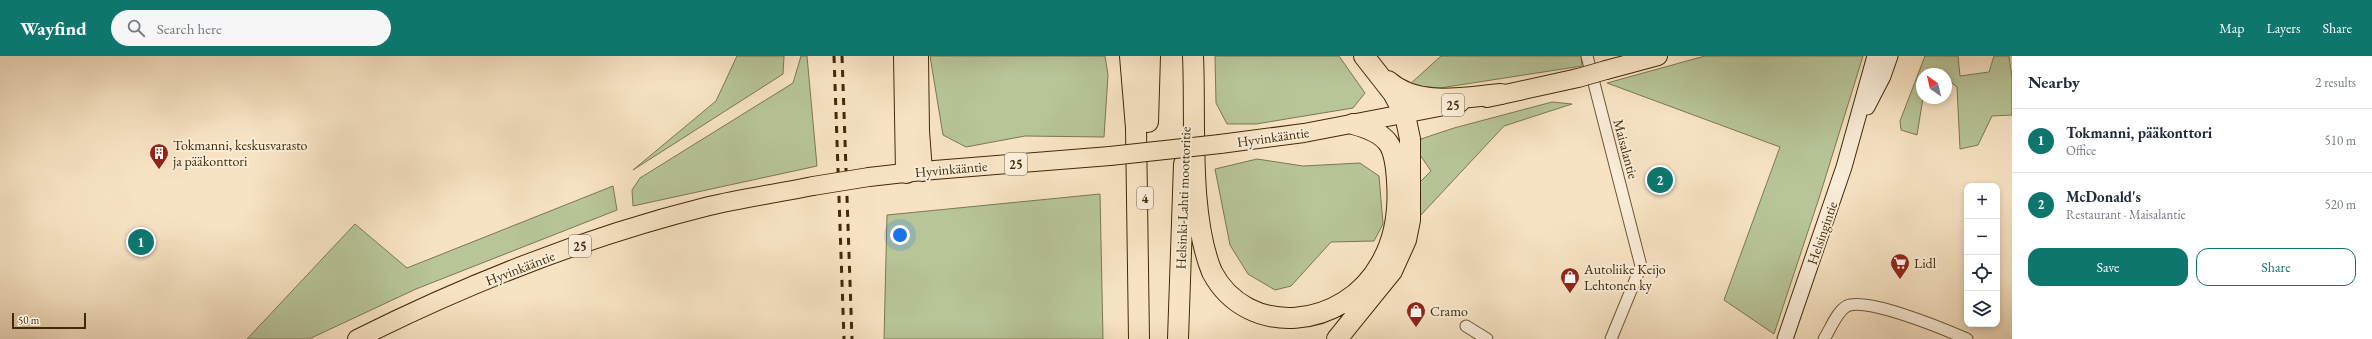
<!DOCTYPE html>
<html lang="en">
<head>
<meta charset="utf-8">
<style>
  :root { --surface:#fff; --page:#f6f6f7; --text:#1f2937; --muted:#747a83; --line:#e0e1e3; --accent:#0f766e }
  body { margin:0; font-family:"EB Garamond",serif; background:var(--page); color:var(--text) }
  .controls { position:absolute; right:12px; bottom:12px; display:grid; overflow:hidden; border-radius:8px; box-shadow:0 2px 6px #0003 }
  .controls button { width:36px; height:36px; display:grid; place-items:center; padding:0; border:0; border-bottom:1px solid var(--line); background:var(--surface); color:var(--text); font:20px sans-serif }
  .compass { position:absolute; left:1916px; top:12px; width:36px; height:36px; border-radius:50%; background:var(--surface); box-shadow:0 2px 6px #0003; rotate:326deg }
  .scale { position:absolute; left:12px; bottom:10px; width:74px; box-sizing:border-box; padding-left:4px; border:2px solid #412a07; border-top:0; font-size:11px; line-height:14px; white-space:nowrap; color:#412a07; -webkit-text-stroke:3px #faedd9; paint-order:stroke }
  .you { position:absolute; left:900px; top:179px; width:14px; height:14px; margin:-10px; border:3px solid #fff; border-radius:50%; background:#1a73e8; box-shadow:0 0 0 6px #1a73e833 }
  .badge { display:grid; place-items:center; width:26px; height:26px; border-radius:50%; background:var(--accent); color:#fff; font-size:13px; font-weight:700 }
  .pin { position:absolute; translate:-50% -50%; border:2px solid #fff; box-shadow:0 1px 4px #0006 }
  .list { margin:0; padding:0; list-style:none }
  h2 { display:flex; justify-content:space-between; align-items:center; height:52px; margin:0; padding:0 16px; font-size:17px }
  h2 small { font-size:13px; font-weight:400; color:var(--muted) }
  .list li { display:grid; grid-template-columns:26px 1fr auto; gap:12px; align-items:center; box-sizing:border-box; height:64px; padding:0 16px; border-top:1px solid var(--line) }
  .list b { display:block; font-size:15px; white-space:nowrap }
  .list p { margin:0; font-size:13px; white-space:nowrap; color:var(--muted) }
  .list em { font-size:13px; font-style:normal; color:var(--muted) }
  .actions { display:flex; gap:8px; padding:12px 16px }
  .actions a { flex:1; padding:9px 0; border:1px solid var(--accent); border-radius:12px; text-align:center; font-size:14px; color:var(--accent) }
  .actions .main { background:var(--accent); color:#fff }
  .icon { flex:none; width:22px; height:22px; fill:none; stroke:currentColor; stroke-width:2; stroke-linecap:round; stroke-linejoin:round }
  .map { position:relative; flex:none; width:2012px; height:283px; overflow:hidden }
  header { display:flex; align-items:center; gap:24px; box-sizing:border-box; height:56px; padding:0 20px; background:var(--accent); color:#fff }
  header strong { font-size:19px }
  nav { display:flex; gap:22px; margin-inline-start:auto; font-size:14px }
  .search { width:280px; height:36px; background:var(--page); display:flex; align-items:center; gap:10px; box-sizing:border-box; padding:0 14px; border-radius:22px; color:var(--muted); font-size:15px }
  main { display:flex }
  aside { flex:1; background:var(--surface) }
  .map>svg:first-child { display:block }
</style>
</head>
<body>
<header>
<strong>Wayfind</strong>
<div class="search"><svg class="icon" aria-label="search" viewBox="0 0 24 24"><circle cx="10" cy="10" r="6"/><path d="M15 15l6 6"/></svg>Search here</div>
<nav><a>Map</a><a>Layers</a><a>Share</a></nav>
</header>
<main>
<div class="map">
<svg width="2012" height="283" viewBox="0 0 2012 283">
  <rect width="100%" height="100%" fill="#f7e3c4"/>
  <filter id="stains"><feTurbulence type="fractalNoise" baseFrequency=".005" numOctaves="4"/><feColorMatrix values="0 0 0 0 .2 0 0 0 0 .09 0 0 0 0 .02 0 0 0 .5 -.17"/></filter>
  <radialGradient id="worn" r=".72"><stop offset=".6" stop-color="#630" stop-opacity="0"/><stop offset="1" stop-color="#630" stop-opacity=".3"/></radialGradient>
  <path fill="#b7c599" stroke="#7c7850" d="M737,0H784L783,18L633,114L716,45Z
    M801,0H807L817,110L633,150L632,134L640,122L793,27Z
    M930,0H1105L1108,19L1104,81L1025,80L966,91L943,79Z
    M1215,0H1339L1365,37L1353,52L1256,68H1227L1216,47Z
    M1441,0H1581L1582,10L1440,32L1409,29Z
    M1705,0H1863L1820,139L1774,278L1724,244L1780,91L1607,27Z
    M1925,0H1958L1960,20L1989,16L1994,0H2009L2012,22V59L1992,60L1978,89L1960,93L1957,31L1946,22V18H1942L1937,14L1935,18H1922L1923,42L1917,79L1901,74L1900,65Z
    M1552,46L1572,48L1504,70L1420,160L1419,127L1431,115L1418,96L1421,83L1454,72Z
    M1257,103L1303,110L1360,107L1379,120L1383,168L1374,185L1331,186L1291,230L1275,234L1248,218L1230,189L1215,113Z
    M613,130L617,154L416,233L309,283H247L355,168L407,212Z
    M1100,138L1103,283H884L887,159Z"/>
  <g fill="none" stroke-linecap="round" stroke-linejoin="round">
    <g stroke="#6e5836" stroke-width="13">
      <path id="minor" d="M1587,0L1641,210L1611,283
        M1466,270L1487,283
        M1824,283C1830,274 1837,255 1847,250C1867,241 1944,273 1967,283"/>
    </g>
    <g stroke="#412a07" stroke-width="17">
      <path id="secondary" d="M1867,51L1883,20L1890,0
        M1785,283L1844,111L1875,0"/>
    </g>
    <g stroke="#412a07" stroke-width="20">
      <path id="trunk" d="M1606,14L1658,0
        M1487,42L1578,22
        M1220,88L1304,77L1460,47
        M869,121L922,115L1110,100
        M357,283C469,227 588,180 709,150C743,142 779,137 813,130"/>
    </g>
    <g stroke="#412a07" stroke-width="22">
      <path id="motorway" d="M904,0L906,117
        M918,0L919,75L922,115
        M1130,0L1136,72L1139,283
        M1193,0C1196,64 1188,158 1212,216C1247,283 1344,274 1381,207C1395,183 1399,153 1397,125C1395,88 1389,78 1353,68
        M1388,25C1418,52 1464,41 1501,38
        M1148,66L1150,0
        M1178,283L1184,108
        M1337,283L1392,215L1406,184L1410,164V83L1405,59L1393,37L1364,0"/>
    </g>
    <use href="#minor" stroke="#faedd9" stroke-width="11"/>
    <use href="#secondary" stroke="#faedd9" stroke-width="15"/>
    <use href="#trunk" stroke="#f7e3c4" stroke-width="18"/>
    <use href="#motorway" stroke="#f7e3c4" stroke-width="20"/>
    <path stroke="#412a07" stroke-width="3" stroke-dasharray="7 7" stroke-linecap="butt" d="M834,0L844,283
      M842,0L852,283"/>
    <g stroke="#412a07" stroke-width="20" stroke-linecap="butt">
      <path id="trunk-bridge" d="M1578,22L1606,14
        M1110,100L1220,88
        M813,130L869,121"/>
    </g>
    <use href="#trunk-bridge" stroke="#f7e3c4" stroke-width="18"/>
  </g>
  <defs>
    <g id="building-pin" transform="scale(1)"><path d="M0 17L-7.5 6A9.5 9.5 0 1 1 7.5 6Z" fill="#8f2418" stroke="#faedd9"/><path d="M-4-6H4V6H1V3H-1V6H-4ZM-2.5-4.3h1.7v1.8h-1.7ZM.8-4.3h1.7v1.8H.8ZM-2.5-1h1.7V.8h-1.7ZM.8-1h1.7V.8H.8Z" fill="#fff"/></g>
    <g id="supermarket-pin" transform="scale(1)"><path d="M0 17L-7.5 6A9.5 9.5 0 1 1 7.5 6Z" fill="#8f2418" stroke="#faedd9"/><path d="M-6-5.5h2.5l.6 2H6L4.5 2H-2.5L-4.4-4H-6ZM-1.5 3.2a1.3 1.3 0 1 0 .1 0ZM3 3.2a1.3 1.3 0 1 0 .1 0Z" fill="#fff"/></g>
    <g id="shop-pin" transform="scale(1)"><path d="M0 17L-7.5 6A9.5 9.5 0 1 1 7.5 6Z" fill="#8f2418" stroke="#faedd9"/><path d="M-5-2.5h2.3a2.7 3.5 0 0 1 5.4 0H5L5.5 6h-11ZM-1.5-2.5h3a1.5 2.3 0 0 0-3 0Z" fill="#fff"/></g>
  </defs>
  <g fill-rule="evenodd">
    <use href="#building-pin" x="159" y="97"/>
    <use href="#supermarket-pin" x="1900" y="207"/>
    <use href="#shop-pin" x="1570" y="221"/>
    <use href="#shop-pin" x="1416" y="255"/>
  </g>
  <g text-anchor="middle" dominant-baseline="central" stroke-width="4" stroke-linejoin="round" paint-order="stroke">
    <g fill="#faedd9" stroke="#786446" stroke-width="1">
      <rect x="1442" y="38" width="22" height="22" rx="3"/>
      <rect x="1005" y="97" width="22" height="22" rx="3"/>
      <rect x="1137" y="131" width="16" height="22" rx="3"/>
      <rect x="569" y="179" width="22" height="22" rx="3"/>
    </g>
    <g font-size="13" font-weight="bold" fill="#412a07">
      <text x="1453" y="49">25</text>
      <text x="1016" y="108">25</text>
      <text x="1145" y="142">4</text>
      <text x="580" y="190">25</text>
    </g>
    <g font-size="14" fill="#412a07" stroke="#faedd9">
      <text transform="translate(1273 81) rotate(-8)">Hyvinkääntie</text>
      <text transform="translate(1626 93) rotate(75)">Maisalantie</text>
      <text transform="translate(951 113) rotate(-5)">Hyvinkääntie</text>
      <text transform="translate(1183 142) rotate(-88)">Helsinki-Lahti moottoritie</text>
      <text transform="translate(1822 177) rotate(-71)">Helsingintie</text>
      <text transform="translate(520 212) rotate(-21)">Hyvinkääntie</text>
    </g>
    <g font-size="14" fill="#412a07" stroke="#faedd9" text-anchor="start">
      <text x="173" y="89">Tokmanni, keskusvarasto<tspan x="173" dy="16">ja pääkonttori</tspan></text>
      <text x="1914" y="207">Lidl</text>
      <text x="1584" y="213">Autoliike Keijo<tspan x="1584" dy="16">Lehtonen ky</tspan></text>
      <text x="1430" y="255">Cramo</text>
    </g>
  </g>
  <rect width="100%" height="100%" filter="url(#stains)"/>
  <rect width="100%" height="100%" fill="url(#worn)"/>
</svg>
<div class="controls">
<button>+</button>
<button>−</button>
<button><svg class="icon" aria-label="locate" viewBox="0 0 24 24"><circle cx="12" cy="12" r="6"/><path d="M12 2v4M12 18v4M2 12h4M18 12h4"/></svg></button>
<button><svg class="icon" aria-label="layers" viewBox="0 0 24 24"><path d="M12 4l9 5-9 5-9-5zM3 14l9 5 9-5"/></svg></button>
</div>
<svg class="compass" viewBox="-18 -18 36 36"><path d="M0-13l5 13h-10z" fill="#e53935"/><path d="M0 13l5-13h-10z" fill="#747a83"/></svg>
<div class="scale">50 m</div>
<div class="you"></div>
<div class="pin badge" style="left:141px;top:186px">1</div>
<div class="pin badge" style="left:1660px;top:124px">2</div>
</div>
<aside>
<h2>Nearby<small>2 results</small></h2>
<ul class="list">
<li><span class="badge">1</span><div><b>Tokmanni, pääkonttori</b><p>Office</p></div><em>510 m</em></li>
<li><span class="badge">2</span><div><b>McDonald's</b><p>Restaurant · Maisalantie</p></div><em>520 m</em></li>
</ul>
<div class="actions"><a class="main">Save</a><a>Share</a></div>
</aside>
</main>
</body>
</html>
